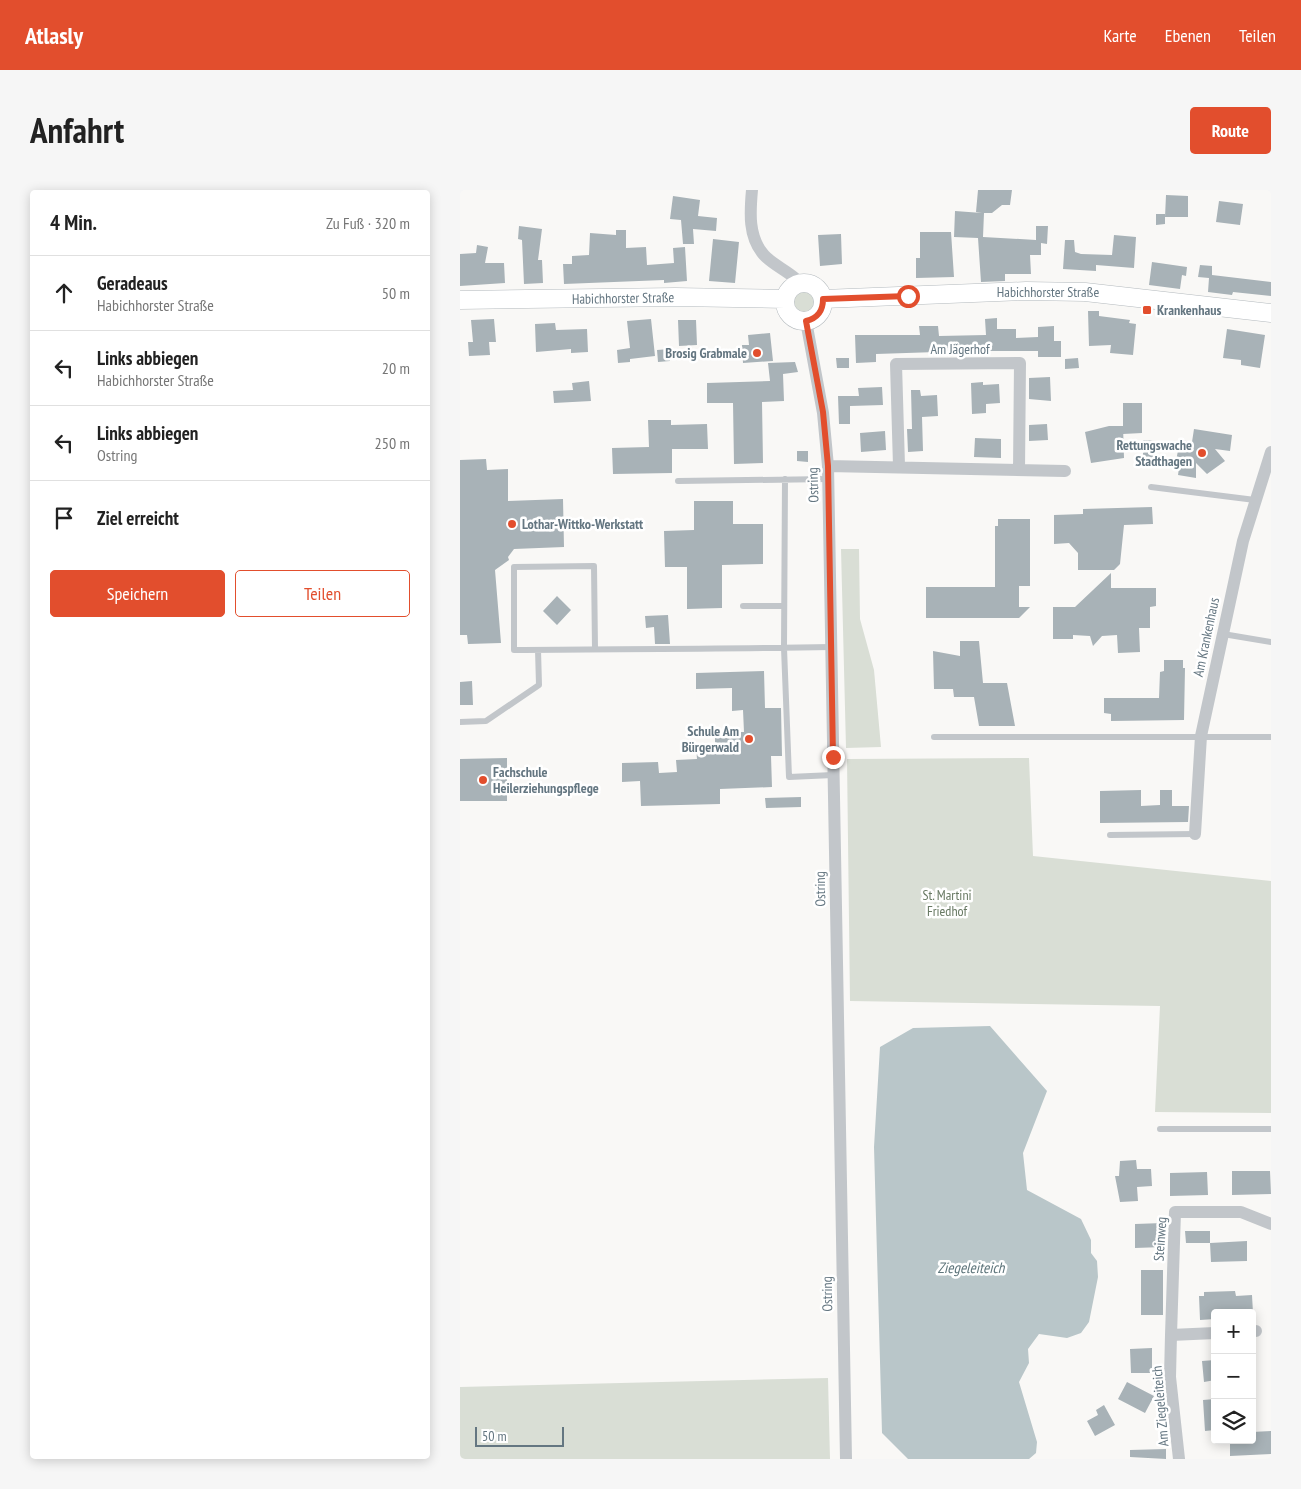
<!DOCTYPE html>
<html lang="de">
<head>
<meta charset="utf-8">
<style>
  :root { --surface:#fff; --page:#f6f6f6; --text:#222; --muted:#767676; --line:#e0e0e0; --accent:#e24e2d }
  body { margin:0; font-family:"PT Sans Narrow",sans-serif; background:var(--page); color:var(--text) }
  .controls { position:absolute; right:15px; bottom:15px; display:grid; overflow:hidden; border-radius:5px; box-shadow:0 2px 12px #0003 }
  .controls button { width:45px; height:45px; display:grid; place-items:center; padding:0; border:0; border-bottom:1px solid var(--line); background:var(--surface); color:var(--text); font:25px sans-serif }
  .scale { position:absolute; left:15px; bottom:12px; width:89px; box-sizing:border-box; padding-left:5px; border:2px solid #647681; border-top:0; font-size:14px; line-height:18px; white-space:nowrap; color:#647681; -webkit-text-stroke:4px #fff; paint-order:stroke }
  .stop { position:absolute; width:15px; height:15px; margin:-11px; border:4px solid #e24e2d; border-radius:50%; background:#fff }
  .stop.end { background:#e24e2d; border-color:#fff; box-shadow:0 1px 5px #0008 }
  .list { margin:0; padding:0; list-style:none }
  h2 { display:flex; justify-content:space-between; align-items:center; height:65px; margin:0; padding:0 20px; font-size:21px }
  h2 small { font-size:16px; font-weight:400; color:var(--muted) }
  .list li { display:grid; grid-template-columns:32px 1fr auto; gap:15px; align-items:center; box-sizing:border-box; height:75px; padding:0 20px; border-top:1px solid var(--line) }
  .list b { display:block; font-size:19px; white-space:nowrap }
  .list p { margin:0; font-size:16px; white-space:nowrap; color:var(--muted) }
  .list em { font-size:16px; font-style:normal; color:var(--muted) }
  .actions { display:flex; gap:10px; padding:15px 20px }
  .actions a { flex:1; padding:11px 0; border:1px solid var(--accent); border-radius:5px; text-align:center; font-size:18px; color:var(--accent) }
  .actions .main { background:var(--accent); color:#fff }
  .icon { flex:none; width:28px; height:28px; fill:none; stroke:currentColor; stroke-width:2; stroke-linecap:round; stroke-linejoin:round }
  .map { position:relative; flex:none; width:811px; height:1269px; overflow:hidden; border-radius:5px }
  header { display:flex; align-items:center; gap:30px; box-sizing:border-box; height:70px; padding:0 25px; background:var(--accent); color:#fff }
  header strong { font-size:24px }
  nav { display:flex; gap:28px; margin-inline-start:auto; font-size:18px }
  .intro { display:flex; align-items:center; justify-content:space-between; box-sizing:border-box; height:120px; padding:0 30px }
  h1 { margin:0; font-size:35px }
  .button { padding:12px 22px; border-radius:5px; background:var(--accent); color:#fff; font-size:18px; font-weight:700 }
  main { display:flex; gap:30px; padding:0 30px }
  aside { flex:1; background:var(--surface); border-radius:5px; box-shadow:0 2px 12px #0003 }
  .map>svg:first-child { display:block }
</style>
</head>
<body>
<header>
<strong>Atlasly</strong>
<nav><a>Karte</a><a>Ebenen</a><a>Teilen</a></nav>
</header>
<div class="intro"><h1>Anfahrt</h1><a class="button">Route</a></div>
<main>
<aside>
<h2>4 Min.<small>Zu Fuß · 320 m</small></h2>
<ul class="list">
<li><svg class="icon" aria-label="ahead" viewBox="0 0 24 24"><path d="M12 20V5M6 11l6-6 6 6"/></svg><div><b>Geradeaus</b><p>Habichhorster Straße</p></div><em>50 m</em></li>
<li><svg class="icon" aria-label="left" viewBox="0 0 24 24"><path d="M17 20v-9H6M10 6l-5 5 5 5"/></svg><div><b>Links abbiegen</b><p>Habichhorster Straße</p></div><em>20 m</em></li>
<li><svg class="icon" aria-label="left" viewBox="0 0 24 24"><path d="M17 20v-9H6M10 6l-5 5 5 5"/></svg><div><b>Links abbiegen</b><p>Ostring</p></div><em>250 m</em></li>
<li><svg class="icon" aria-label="arrive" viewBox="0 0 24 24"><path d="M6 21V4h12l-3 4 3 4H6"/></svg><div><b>Ziel erreicht</b></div></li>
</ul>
<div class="actions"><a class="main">Speichern</a><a>Teilen</a></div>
</aside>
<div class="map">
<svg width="811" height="1269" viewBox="0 0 811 1269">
  <rect width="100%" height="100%" fill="#f9f8f6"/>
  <path fill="#d9ded5" d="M334 112a10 10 0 1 1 20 0a10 10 0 1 1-20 0Z
    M381,359H399L400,429L414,480L421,557L386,558Z
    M569,568L573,666L811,691V923L695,922L700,816L390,811L387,569Z
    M368,1188L370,1269H0V1197Z"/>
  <path fill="#b9c6c9" d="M530,836L587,901L563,963L567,1000L621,1029L631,1050V1063L637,1071L638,1087L629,1132L621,1143L607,1148L579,1144L568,1159L569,1173L559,1192L577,1252L576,1263L569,1269H448L422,1243L414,957L420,857L453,838Z"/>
  <path fill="#a8b2b7" d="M518,0H552L550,15H542L532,23H524L523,47L576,50V36H588L587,54L581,53V65H570L571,84H545V91L521,92L518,48L494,47L495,21L522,23L516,22Z
    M706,5L728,6V27H705Z
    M213,6L240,10L238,26L257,28L256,41L233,39L234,54H223L221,30L210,29Z
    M759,11L783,14L780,35L756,32Z
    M696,24H705V34L696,35Z
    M59,36L82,39L78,70H82L83,93L64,94L62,50L58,49Z
    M156,40H166V58L186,57L187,75L214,73L213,58L225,57L227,91L204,93V90L104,94L103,74H112V66L129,65L130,43L156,45Z
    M460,42H491L494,87L456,88V68H460Z
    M381,44L382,74L360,76L358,45Z
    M654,45L676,47L674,78L636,75V81L603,79L605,50H614L615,62L621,64L652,65Z
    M253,49L279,52L275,93L249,91Z
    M17,55L28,57L25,73H44L45,93L0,96V64L16,63Z
    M692,72L727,77L726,86L722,85L720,99L689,95Z
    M740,75L752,76V85L811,92V106L773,102L772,105L748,102L749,88L738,87Z
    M628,121H639V126L670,130L669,133L676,134L673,165L650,163L651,155L629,156Z
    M537,128V139H556V148L578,147V137L594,136V151H601V167H578V161H507L416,164V172L396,173L395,145H460L459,136H478L479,146L526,145L525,129Z
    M34,129L36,152H29L30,165L9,166L8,152H13L11,130Z
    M191,129L195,166L170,169V172L158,173L157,160L170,158L167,131Z
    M218,130H236L237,155L219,156Z
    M95,133L96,140L127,139L128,162L111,163V159L76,162L75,134Z
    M767,139L805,145L800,178L781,175V170L763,168Z
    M310,143L313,171L283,173L282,155H289L288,145Z
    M209,159L210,171L198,172L197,160Z
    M376,168H389V178H377Z
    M618,168L619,178L605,179V169Z
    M335,172L338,182L323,184L324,211L302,212L303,273L274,274L273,213H247V193L310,191L308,173Z
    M590,187L591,211L569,209V188Z
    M129,191L131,211L94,213L93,201L113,200L112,193Z
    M523,192V195L539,194L540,213L526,214V223L512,224L511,193Z
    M422,197L423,215L390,216V234H379L378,206H399L398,198Z
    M451,200H460L461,206L477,205L478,226L462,227L463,261L448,262L447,239H452Z
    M663,213H682V243L663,244Z
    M188,230H211V235L247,234L248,259H212V283L153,284L152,258L189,257Z
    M587,234L588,250L569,251V235Z
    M649,236H663L664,268L631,273L625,242Z
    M734,239L772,245L770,261L755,259L765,271L747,284L736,273V288L718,285L720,271H716L720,250L732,252Z
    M425,241L426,260L401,262L400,243Z
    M515,248L541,249V268L514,267Z
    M683,250L695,251L694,269H683Z
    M337,261H348V272L337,271Z
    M26,269L27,280L48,279V311L103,309L104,357L54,359L48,367L49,370L35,380L41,453L8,454L7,445H0V270Z
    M234,311H273V334H303V374L262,375V418L227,419V377H205L204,341L234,340Z
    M692,317L693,334L664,335L660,374L654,380H618V363L609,353L594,354V325L623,324V319Z
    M538,329H570V396H559V417H570L559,428H466V397H535V336H538Z
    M651,383V398H696V416L690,417V438H679L680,462L658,463L657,445L642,446L633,456L630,446L613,445V449H593V417H615Z
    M97,406L111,420L97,435L83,421Z
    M208,425L210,454H195L194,437L186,438L185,426Z
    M500,451H519L523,493H547L555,536H519L514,507H494L493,499H474L473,461L500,466Z
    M704,470H723V478H725L724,530L651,531V524L644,523V508H699L700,482L704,481Z
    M304,481L305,518H321L322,566H311L312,597L260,599V614L181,616L180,591L162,592V573L198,572L199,583L217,582L216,570L237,569L236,556H255V542H284L283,520L272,521V498L236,499V483Z
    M12,491L13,515H0V492Z
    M47,568V611H0V569Z
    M681,600V616L700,615V600H712V616H729L728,632L640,633V601Z
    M341,607V617L306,618L305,608Z
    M676,970L677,979H691L692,996L677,997L678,1011L660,1012L655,986H659L660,971Z
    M772,981H810L811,1004L772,1005Z
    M747,982L748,1005L710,1006V983Z
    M703,1033V1057L675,1058V1034Z
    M725,1041H750V1053H726Z
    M787,1051V1071L751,1072L750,1053Z
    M681,1080H703V1125H681Z
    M775,1101L776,1106L792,1105L793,1123L755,1122V1129L740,1130L739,1106H744V1102Z
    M692,1158V1183H671L670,1159Z
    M755,1170V1190L744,1192L742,1171Z
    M667,1192L694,1206L685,1223L658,1209Z
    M755,1209V1240L745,1241L743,1210Z
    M644,1215L655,1235L635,1246L627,1231L638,1225L636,1220Z
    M811,1241V1264L770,1266V1250H792V1242Z
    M706,1259V1269L670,1267V1260Z"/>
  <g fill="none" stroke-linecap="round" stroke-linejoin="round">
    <g stroke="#b4babe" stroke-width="19">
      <path id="secondary" d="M325 112a19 19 0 1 1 38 0a19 19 0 1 1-38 0Z
        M363,109L566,101L625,102L811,123
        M0,110L215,107L325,109"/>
    </g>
    <path stroke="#c2c6ca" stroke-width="6" d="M325,289L324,458L329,587L373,585
      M218,291L368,289
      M691,297L795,310
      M283,416H324
      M763,444L811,452
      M135,459L134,376L54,377V460C160,459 266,459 371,457
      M0,532L26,531L79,495L78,460
      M474,547H811
      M650,645L735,644
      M700,939H811"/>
    <path stroke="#c2c6ca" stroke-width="12" d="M292,0C290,22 288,47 304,65C312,74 326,80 336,89L338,94
      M346,131L363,223L368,276L386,1269
      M368,276L605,281
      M439,276L436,174L560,173L559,280
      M735,644L741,546L783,351L811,262
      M792,1141H796
      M711,1145L715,1022H781L811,1034
      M719,1269L710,1187L711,1145L755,1143"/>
    <use href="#secondary" stroke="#fff" stroke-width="18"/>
  </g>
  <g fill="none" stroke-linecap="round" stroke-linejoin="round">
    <path stroke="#e24e2d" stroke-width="6" d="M373,567L368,276L363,222L346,131C358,128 363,121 363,109L448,106"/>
  </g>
  <g fill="#e24e2d" stroke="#fff" stroke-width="2">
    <rect x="682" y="115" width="10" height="10" rx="2.5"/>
    <circle cx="297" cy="163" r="5"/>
    <circle cx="742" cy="263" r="5"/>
    <circle cx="52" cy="334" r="5"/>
    <circle cx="289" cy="549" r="5"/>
    <circle cx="23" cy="590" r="5"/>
  </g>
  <g text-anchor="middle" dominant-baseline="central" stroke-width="5" stroke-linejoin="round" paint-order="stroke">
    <g font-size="14" fill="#647681" stroke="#fff">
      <text x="588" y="102">Habichhorster Straße</text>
      <text transform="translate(163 108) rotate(-1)">Habichhorster Straße</text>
      <text x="500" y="159">Am Jägerhof</text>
      <text transform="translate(353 295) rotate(-92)">Ostring</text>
      <text transform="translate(746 447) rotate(-78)">Am Krankenhaus</text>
      <text transform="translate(360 699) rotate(-91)">Ostring</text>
      <text transform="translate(700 1049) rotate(-86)">Steinweg</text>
      <text transform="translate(367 1104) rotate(-91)">Ostring</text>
      <text transform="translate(700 1216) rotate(-95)">Am Ziegeleiteich</text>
    </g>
    <g font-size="14" font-weight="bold" fill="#647681" stroke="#fff" text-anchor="start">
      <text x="697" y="120">Krankenhaus</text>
      <text x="287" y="163" text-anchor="end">Brosig Grabmale</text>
      <text x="732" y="255" text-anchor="end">Rettungswache<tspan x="732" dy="16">Stadthagen</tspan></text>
      <text x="62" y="334">Lothar-Wittko-Werkstatt</text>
      <text x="279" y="541" text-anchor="end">Schule Am<tspan x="279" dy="16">Bürgerwald</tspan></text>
      <text x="33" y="582">Fachschule<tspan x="33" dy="16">Heilerziehungspflege</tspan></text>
    </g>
    <g font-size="14" fill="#687963" stroke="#fff">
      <text x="487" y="705">St. Martini<tspan x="487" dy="16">Friedhof</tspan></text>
    </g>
    <g font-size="15" font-style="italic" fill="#5e757b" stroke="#fff">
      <text x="511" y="1077">Ziegeleiteich</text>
    </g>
  </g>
</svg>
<div class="controls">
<button>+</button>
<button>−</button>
<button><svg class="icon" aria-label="layers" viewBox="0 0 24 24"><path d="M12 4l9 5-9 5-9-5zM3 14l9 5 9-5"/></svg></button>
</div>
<div class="scale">50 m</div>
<div class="stop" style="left:448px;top:106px"></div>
<div class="stop end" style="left:373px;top:567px"></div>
</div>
</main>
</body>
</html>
